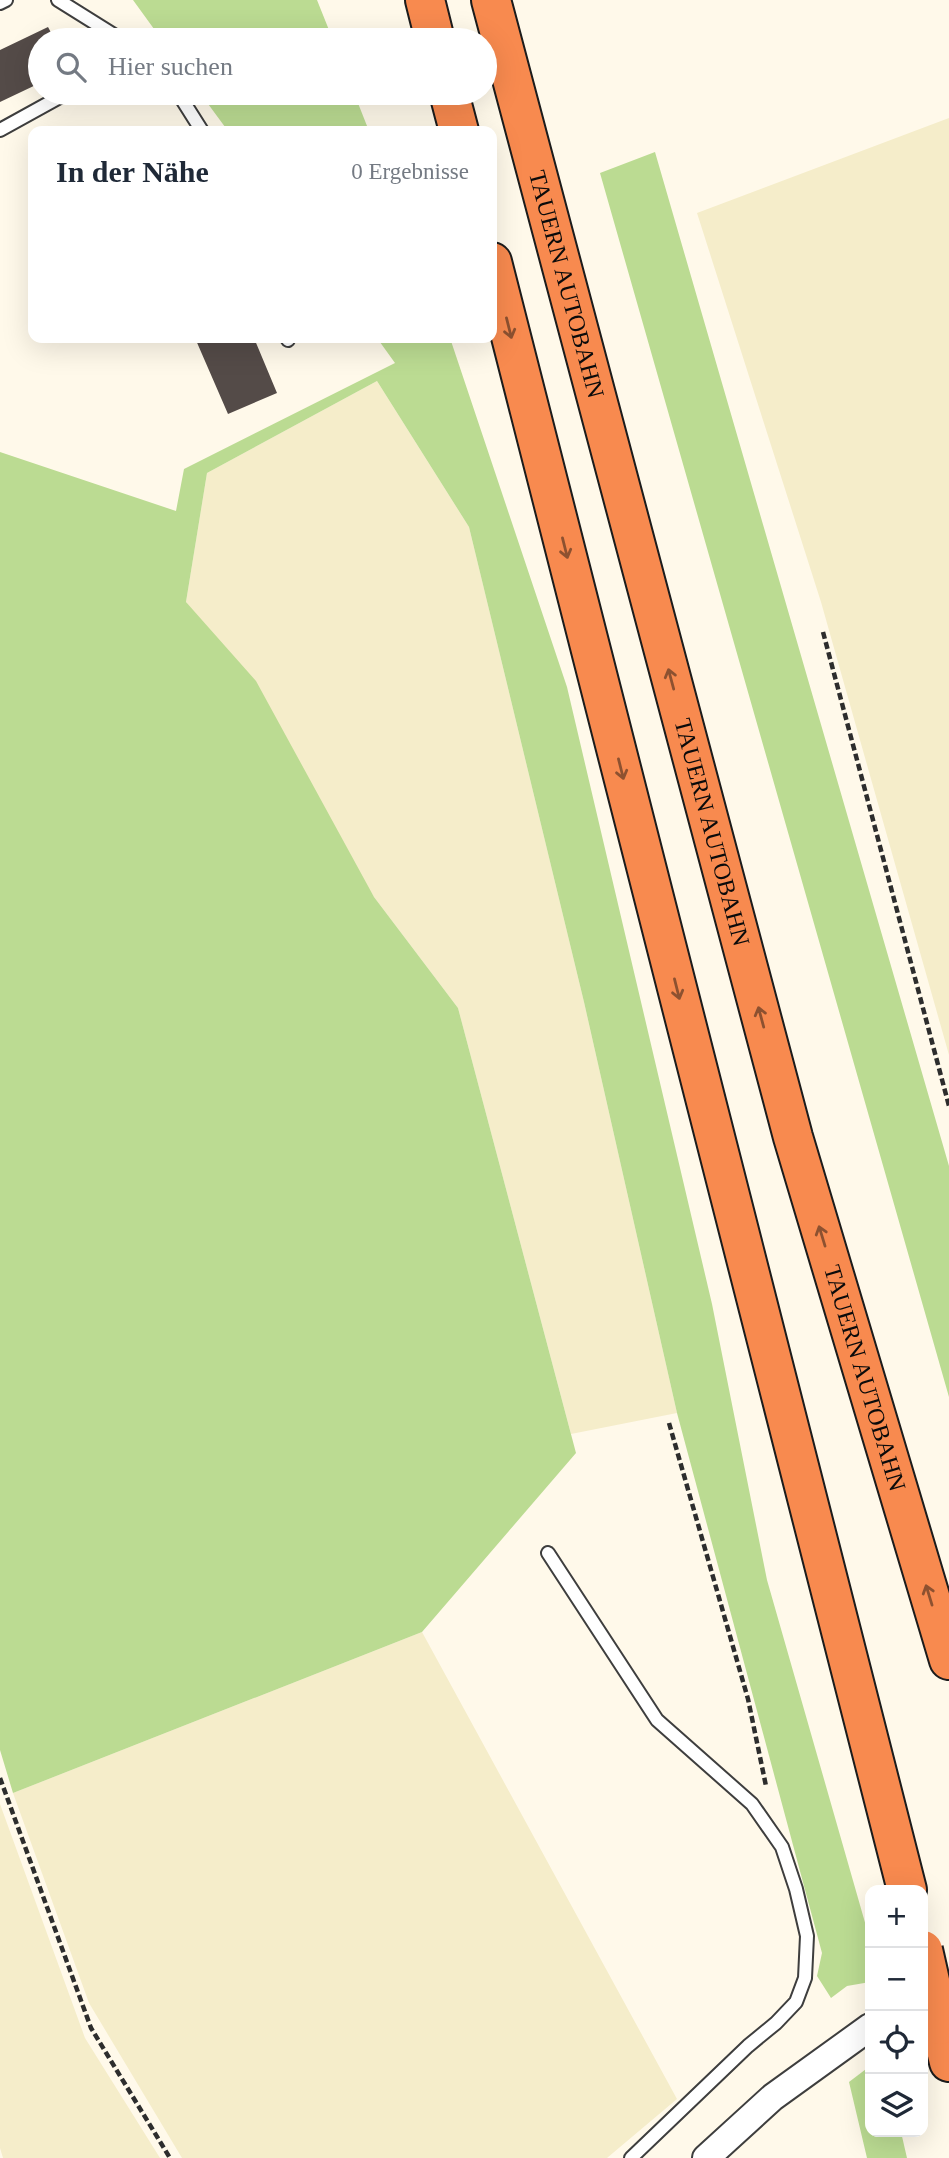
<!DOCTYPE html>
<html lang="de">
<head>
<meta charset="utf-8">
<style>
  :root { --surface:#fff; --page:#f2f2f3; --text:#1f2937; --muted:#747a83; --line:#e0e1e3 }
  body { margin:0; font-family:"Times New Roman",serif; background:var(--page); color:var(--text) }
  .controls { position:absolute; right:21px; bottom:21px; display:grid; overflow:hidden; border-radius:14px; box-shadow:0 7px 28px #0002 }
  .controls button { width:63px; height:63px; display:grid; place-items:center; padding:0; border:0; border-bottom:2px solid var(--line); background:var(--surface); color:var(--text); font:35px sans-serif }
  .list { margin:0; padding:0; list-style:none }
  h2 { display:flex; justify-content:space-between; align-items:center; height:91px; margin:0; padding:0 28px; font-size:30px }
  h2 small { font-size:23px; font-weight:400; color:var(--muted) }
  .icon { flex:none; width:38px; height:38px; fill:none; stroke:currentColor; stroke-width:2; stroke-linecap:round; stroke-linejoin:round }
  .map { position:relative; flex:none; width:949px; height:2158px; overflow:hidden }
  .search { position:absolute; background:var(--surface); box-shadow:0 7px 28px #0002; left:28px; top:28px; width:469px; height:77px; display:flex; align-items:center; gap:18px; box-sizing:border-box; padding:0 24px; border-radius:38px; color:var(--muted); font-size:26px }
  .panel { position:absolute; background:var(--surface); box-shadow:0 7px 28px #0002; left:28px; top:126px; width:469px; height:217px; border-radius:14px }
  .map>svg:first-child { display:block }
</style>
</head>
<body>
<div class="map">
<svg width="949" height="2158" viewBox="0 0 949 2158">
  <rect width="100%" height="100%" fill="#fff9ea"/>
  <path fill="#f5edca" d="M949,118V1055L821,602L697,213Z
    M377,381L469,527L584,1002L677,1413L571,1434L458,1008L374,897L186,602L207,473Z
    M422,1632L677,2099L607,2158H182L89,2003L13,1793Z
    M0,1804L85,2038L160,2158H3L0,2148Z"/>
  <path fill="#bbdb92" d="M133,0H317L333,40H162Z
    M200,93H354L369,131H228Z
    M655,152L949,1166V1397L600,173Z
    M377,338H450L567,687L712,1304L767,1580L870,1940V1982L847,1986L831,1998L817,1976L822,1953L677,1413L584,1002L469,527L377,381L207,473L186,602L256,681L374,897L458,1008L576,1453L422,1632L13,1793L0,1750V452L176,511L184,469L395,363Z
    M870,2066V2132H901L907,2158H867L849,2082Z"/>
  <path fill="#544b48" d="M48,27L55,40H40V83L0,102V50Z
    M195,338H254L277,393L228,414Z"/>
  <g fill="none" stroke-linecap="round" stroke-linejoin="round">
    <g stroke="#3e3e3e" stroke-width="16">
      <path id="service" d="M58,0L122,40
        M0,3L6,0
        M178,93L202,131
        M0,130L67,93
        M287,338L288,340
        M548,1553L657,1720L752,1804L782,1847L796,1889L807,1936L805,1978L796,2002L776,2023L748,2046L631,2158"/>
    </g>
    <g stroke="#3e3e3e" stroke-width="30">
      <path id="minor" d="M706,2158L773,2097L870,2027"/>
    </g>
    <g stroke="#1c1c1c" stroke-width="42">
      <g id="motorway">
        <path d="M425,0L435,40"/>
        <path id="s1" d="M491,0L793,1137L949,1660"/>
        <path d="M449,93L459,131"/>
        <path d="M492,262L907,1890"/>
        <path d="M940,2025L949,2062"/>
      </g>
    </g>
    <path stroke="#2d2d2d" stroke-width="4.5" stroke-dasharray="7 3.5" stroke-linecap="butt" d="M823,632L949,1106
      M669,1423L748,1699L766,1786
      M0,1778L91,2028L170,2158"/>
    <use href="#service" stroke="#fff" stroke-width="12"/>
    <use href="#minor" stroke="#fff" stroke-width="26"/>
    <use href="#motorway" stroke="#f88a4f" stroke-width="38"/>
    <g stroke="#1c1c1c" stroke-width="42" stroke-linecap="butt">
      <path id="motorway-bridge" d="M923,1950L940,2025"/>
    </g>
    <use href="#motorway-bridge" stroke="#f88a4f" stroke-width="38"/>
  </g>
  <defs><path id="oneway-shaft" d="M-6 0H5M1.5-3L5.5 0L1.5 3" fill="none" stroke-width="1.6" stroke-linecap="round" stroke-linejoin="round" transform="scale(1.75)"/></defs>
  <g stroke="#8d5130">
    <use href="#oneway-shaft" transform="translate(509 328) rotate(76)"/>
    <use href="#oneway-shaft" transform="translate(565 548) rotate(76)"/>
    <use href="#oneway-shaft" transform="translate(671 679) rotate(-105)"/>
    <use href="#oneway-shaft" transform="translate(621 769) rotate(76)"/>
    <use href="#oneway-shaft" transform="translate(677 989) rotate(76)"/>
    <use href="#oneway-shaft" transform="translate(761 1017) rotate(-105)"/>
    <use href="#oneway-shaft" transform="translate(822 1236) rotate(-107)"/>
    <use href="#oneway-shaft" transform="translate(929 1595) rotate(-107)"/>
  </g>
  <g text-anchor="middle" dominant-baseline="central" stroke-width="7" stroke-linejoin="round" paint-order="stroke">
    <g font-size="24" fill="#0b0b0b" stroke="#fff">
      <text stroke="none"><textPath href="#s1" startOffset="294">TAUERN AUTOBAHN</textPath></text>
      <text stroke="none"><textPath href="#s1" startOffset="861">TAUERN AUTOBAHN</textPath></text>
      <text stroke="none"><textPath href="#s1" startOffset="1428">TAUERN AUTOBAHN</textPath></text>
    </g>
  </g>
</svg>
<div class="controls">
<button>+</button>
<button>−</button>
<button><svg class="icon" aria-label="locate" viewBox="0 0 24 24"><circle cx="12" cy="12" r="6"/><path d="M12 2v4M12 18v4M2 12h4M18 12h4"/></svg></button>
<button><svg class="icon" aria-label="layers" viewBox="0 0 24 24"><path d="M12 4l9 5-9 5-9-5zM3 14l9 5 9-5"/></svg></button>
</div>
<div class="search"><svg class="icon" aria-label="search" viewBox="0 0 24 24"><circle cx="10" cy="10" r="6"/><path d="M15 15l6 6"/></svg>Hier suchen</div>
<section class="panel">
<h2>In der Nähe<small>0 Ergebnisse</small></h2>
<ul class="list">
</ul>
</section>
</div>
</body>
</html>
